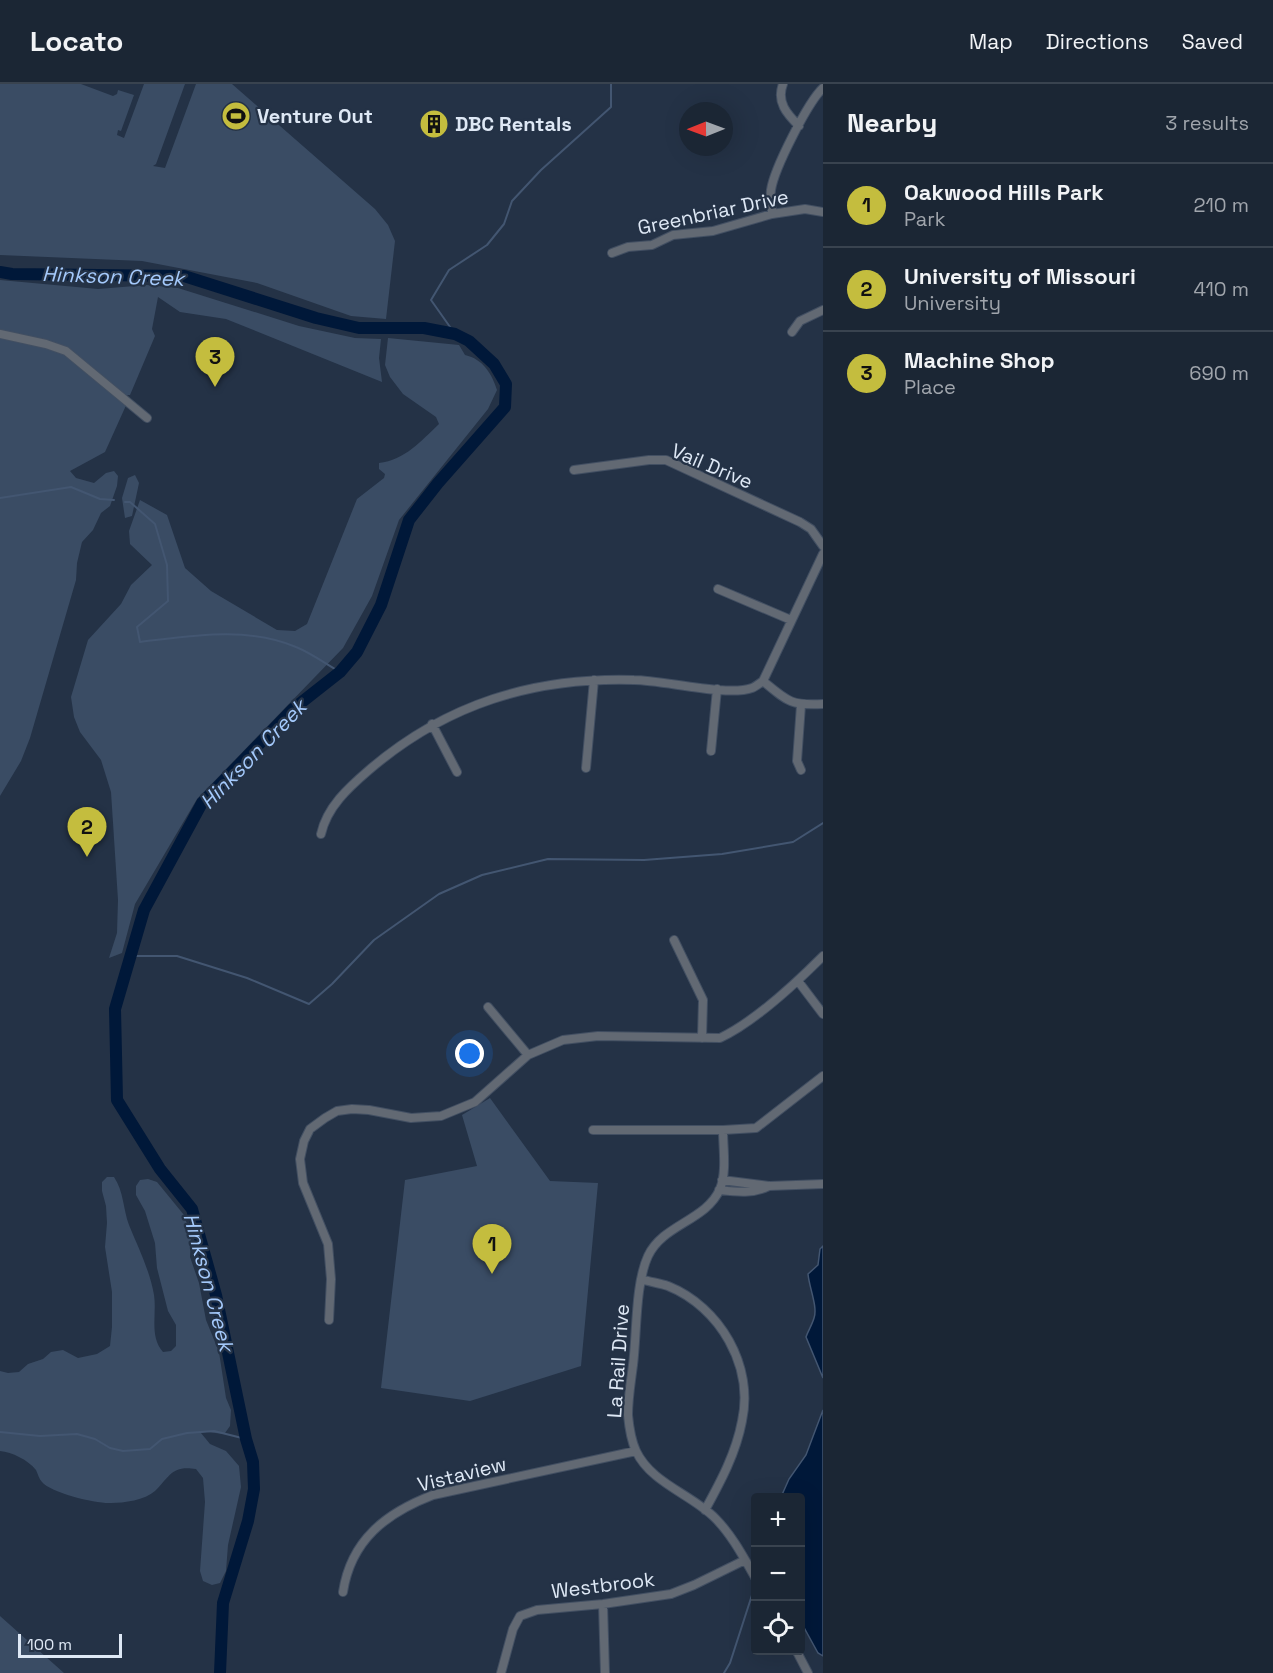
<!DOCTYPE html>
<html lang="en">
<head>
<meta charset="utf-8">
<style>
  :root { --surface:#1b2634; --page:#242e3c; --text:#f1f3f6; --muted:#a0a5ac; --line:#39434f; --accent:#c4bd3e }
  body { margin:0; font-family:"Space Grotesk",sans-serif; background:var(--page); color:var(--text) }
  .controls { position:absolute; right:18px; bottom:18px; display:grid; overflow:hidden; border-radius:6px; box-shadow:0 6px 24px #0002 }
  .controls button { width:54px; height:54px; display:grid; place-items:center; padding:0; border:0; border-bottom:2px solid var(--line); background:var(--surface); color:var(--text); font:30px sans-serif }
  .compass { position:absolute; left:679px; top:18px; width:54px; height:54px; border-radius:50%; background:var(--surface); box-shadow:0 6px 24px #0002; rotate:269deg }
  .scale { position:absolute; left:18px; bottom:15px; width:104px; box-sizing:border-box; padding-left:6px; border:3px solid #dee8f5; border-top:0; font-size:16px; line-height:21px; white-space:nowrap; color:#dee8f5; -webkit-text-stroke:4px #243246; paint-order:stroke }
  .you { position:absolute; left:470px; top:970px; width:21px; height:21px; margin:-15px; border:4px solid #fff; border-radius:50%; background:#1a73e8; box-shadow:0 0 0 9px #1a73e833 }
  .badge { display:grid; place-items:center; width:39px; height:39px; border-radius:50%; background:var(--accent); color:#111; font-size:20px; font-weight:700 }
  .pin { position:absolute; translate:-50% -50px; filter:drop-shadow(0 2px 3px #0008) }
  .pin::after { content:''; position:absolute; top:32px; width:21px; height:18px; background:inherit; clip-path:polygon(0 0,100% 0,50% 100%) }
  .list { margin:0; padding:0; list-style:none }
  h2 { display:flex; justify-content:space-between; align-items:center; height:78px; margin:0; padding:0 24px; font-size:26px }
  h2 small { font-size:20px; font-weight:400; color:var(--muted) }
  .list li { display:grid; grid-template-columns:39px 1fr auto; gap:18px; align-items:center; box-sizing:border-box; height:84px; padding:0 24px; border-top:2px solid var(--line) }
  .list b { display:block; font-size:22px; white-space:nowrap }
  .list p { margin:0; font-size:20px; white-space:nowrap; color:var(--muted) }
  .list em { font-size:20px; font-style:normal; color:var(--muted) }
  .icon { flex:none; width:33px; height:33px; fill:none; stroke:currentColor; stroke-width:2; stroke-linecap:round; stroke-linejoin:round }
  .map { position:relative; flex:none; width:823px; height:1589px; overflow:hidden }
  header { display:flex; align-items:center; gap:36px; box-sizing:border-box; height:84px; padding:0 30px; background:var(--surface); border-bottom:2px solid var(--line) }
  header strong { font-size:28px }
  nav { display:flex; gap:33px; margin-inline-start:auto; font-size:21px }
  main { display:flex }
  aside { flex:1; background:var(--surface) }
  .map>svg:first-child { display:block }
</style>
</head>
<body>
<header>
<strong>Locato</strong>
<nav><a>Map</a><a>Directions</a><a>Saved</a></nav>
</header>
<main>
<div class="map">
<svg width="823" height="1589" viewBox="0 0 823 1589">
  <rect width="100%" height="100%" fill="#243246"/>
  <path fill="#3a4c64" d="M0,0H81L113,12L117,10L118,6L134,11L121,47L118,46L117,51L124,54L144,0H185L156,80L153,82L165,84L196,0H232L375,125L388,141L395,157L386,235L351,232L257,199L142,177L0,171Z
    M0,196L98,205L147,201L178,204L299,242L355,254L381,255L379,274L382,298L226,235L180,228L158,213L152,245L155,252L130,311H127L128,317L105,368L70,387L76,394L94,399L106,389L114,387L118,392L117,402L110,422L101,429L93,446L82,458L77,479L76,496L30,654L21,677L0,712Z
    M388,254L459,261L465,271C483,275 492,290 497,306L488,325L399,436L372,512L343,564L197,715L135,820L122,869L109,874L117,849L118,816L111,708L101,676L80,648L74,633L71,613L88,556L121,520L131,501L152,481L130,460L129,447L140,416L167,431L185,484L211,507L277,546L295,547L307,540L357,415L384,394L385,390L379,385V379C405,376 421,357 439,340L436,333L403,310L390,293L385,281Z
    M135,391L139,399L132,432L125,434L122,414L128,394Z
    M490,1014L550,1097L598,1099L581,1282L470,1317L381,1304L405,1096L477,1082L462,1031Z
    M107,1093H114C124,1108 123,1125 129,1141C138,1163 150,1187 154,1211C157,1230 149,1252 163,1268L171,1267L176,1262V1241L168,1227L157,1184L155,1159L145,1127L136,1111V1102L140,1096L148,1095L157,1098L184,1131L191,1152L190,1173L199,1199L206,1236L219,1268L226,1314L231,1326L230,1342L225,1349C217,1351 209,1346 201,1349L210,1360L226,1367L239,1382L241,1403L228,1461L226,1487L220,1499L212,1501L203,1497L200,1487L205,1418L203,1394L196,1385C172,1381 170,1392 155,1407C145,1416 124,1419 111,1419C97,1420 51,1409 42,1398C39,1395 38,1390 36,1386C28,1376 12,1368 0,1367V1287L8,1289L19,1288L28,1280L43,1275L51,1268L63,1266L78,1274L97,1270L110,1262L112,1243V1208L105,1163L107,1139L106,1122L102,1107V1098Z
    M0,1532L64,1589H0Z"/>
  <path fill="#001839" stroke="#435671" stroke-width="1.5" d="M823,1162V1294L806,1253C808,1247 812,1241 814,1234C818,1223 809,1203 808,1190L818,1181L820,1165Z
    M823,1326V1572L818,1569L801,1538L800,1414L781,1413L789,1395L806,1371Z"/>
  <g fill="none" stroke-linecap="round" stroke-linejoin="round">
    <path stroke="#435671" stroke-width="2" d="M455,250L431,216L449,186L487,161L504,140L512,117L541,86L611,23V0
      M0,414L71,403L100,415L114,416
      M125,418H130L155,440L167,481L168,517L137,543L140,558C191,552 247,542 296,563C311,569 326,580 340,588
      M131,872H177L247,894L309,920L332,900L374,856L439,810L482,791L548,775L644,776L722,770L793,758L823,739
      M0,1348L40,1352L77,1350L95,1355L110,1364L123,1367L150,1365L162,1355L187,1349L214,1347L246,1355
      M724,1589L730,1579L752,1511"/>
    <path stroke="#001839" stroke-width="12" d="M0,188L12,190L184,192L316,234L359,244H424L455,250L469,257L494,280L506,300L505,323L438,399L409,436L381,521L357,568L340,588L293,625L202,719L144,826L115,925L117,1016L160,1085L192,1125L216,1211L246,1355L253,1378L254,1405L248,1437L223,1519L220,1589"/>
    <g stroke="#424f62" stroke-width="10">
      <path id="minor" d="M783,0C776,18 787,30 799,42
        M772,130C772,122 770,113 771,106C774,85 808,18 823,4
        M612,169L628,163L652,161L673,151L713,147L772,130L805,125L823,128
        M792,248L800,237L823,226
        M0,250L46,260L66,267L147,334
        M574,386L649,376H666L800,438L811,445L823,462
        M718,505L791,536
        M763,597C787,617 791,622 823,620
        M801,621L797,677L801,686
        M432,640L457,688
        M711,667L717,605
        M586,684L594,596
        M321,750C327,723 348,704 369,686C446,620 533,593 634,596C663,596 727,613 752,604C755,603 760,599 763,597L823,470
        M674,856L703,916L702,954
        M798,897L823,930
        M488,923L528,971
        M593,1046H723L756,1044L823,992
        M723,1046C723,1064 727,1088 720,1105C706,1137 663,1140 648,1172C635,1200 637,1250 633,1281C631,1297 628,1314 628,1331C629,1342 631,1356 636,1367C651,1399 691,1410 715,1434C732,1451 744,1474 756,1495
        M722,1096L769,1102L823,1100
        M719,1106C737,1108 753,1110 769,1102
        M641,1195C650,1198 659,1199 668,1202C720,1223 754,1282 742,1337C736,1369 721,1397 705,1426
        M329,1236L331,1195L328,1160L303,1099L300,1075L304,1057L310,1045L325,1034L337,1027L352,1025L369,1026L411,1034L441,1032L475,1018L528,971L563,956L598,952L720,954C756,937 795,900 823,872
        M343,1508C351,1456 386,1429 433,1411L636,1367
        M603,1520L605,1589
        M796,1566L808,1589
        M501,1589L513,1545L520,1532L537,1526L603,1520L671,1510L694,1501L745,1476"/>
    </g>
    <use href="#minor" stroke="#626973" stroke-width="8"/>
  </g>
  <defs>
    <g id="stadium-disc" transform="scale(1.5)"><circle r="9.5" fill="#c4bd3e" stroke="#243246"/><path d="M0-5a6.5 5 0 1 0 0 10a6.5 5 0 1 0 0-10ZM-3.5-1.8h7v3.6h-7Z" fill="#111"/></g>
    <g id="building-disc" transform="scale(1.5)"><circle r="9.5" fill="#c4bd3e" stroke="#243246"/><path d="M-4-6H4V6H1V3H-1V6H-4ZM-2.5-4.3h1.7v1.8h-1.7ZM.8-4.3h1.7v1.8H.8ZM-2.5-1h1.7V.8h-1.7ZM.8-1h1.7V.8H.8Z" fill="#111"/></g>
  </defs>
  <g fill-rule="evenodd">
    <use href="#stadium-disc" x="236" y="32"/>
    <use href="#building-disc" x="434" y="40"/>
  </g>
  <g text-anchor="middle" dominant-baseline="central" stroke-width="4.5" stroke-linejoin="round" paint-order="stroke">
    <g font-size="20" font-weight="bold" fill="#dee8f5" stroke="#243246" text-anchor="start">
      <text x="257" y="32">Venture Out</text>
      <text x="455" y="40">DBC Rentals</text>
    </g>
    <g font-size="20" fill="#dee8f5" stroke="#243246">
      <text transform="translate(713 128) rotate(-12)">Greenbriar Drive</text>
      <text transform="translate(712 382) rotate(23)">Vail Drive</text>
      <text transform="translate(618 1277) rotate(-86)">La Rail Drive</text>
      <text transform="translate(462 1390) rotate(-14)">Vistaview</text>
      <text transform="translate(603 1501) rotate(-7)">Westbrook</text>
    </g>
    <g font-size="21" font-style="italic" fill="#a4c9fb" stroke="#243246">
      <text transform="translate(113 192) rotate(2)">Hinkson Creek</text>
      <text transform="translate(253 670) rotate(-46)">Hinkson Creek</text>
      <text transform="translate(209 1198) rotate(75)">Hinkson Creek</text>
    </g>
  </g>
</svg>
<div class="controls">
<button>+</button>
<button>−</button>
<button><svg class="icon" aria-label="locate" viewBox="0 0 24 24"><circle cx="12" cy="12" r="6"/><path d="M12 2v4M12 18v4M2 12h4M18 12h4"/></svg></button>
</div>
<svg class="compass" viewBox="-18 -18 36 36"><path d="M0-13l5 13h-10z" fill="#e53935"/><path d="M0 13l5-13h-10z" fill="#a0a5ac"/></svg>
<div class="scale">100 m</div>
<div class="you"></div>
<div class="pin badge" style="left:492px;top:1190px">1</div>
<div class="pin badge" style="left:87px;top:773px">2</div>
<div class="pin badge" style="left:215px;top:303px">3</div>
</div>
<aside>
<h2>Nearby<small>3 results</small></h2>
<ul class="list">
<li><span class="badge">1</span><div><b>Oakwood Hills Park</b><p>Park</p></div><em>210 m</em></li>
<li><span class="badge">2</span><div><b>University of Missouri</b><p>University</p></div><em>410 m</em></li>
<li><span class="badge">3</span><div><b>Machine Shop</b><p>Place</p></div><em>690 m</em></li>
</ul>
</aside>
</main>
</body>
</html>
